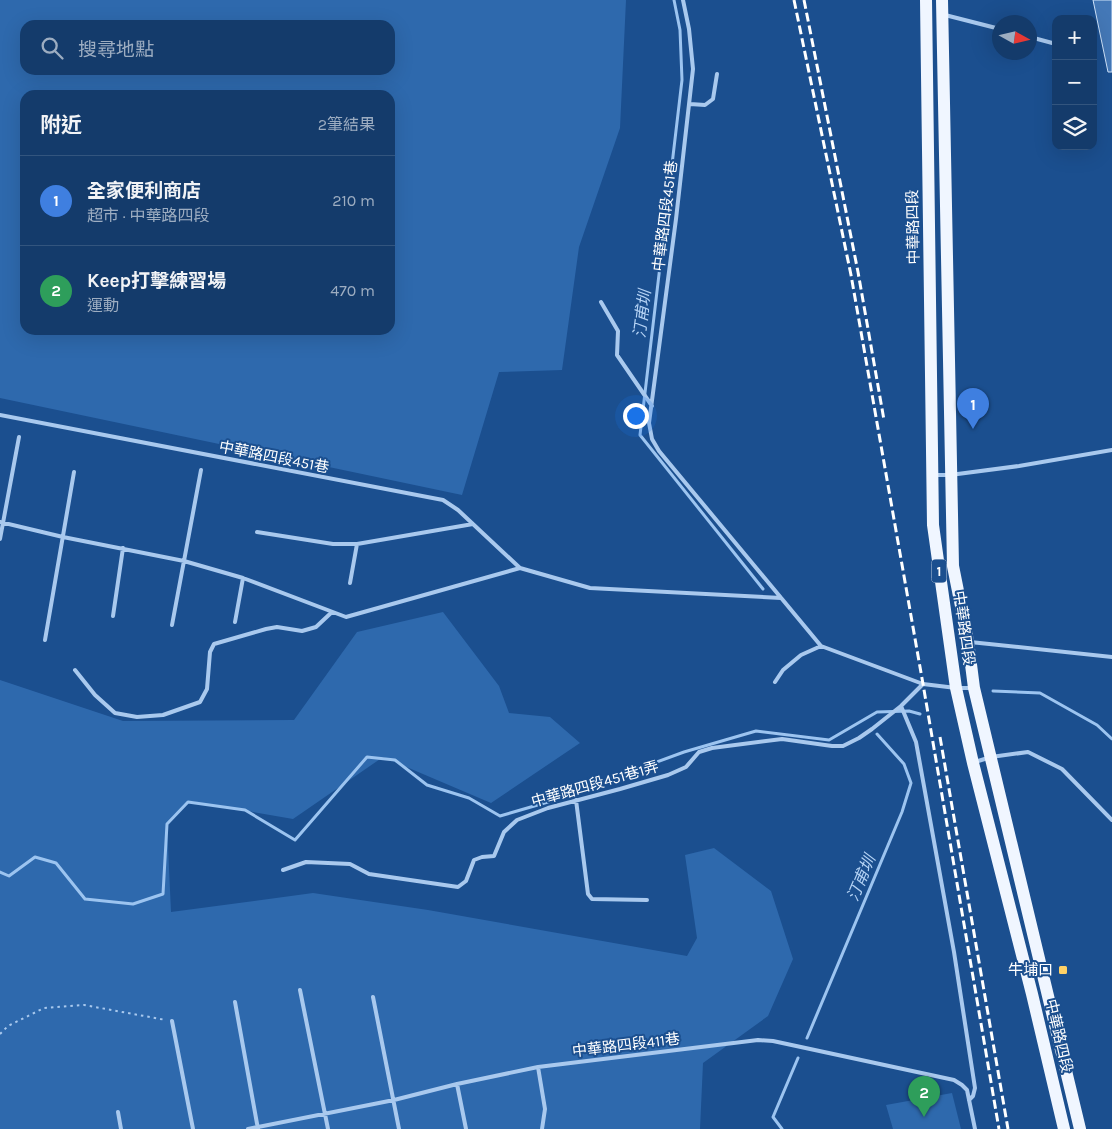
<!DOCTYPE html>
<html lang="zh-TW">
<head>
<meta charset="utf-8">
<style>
  :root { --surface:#143b6b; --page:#1d4271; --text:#f1f3f6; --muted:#9dadc1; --line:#33557e; --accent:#8bbbb9 }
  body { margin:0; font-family:Karla,"Noto Sans TC",sans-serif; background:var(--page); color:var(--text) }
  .controls { position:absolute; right:15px; top:15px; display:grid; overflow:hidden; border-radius:10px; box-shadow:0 5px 20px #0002 }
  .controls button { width:45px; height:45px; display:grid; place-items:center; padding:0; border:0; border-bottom:1px solid var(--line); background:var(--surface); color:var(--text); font:25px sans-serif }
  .compass { position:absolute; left:992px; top:15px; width:45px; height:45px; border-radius:50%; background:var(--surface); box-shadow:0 5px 20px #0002; rotate:98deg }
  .you { position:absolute; left:635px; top:415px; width:18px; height:18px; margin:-12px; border:4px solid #fff; border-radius:50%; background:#1a73e8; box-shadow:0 0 0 8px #1a73e833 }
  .badge { display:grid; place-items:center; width:32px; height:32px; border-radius:50%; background:var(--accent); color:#fff; font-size:16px; font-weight:700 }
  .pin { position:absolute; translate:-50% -41px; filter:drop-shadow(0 1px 2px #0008) }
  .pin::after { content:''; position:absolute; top:26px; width:18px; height:15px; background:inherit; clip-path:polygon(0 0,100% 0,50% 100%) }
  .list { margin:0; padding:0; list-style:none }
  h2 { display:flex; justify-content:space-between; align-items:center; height:65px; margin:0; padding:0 20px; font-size:21px }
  h2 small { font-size:16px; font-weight:400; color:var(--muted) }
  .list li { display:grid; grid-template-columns:32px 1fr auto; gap:15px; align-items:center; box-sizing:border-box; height:90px; padding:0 20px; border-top:1px solid var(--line) }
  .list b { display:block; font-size:19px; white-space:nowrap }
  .list p { margin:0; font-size:16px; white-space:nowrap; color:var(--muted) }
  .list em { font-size:16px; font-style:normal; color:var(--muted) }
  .icon { flex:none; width:28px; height:28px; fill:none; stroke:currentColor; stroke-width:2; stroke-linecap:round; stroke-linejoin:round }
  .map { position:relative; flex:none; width:1112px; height:1129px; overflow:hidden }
  .search { position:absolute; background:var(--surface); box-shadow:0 5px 20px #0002; left:20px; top:20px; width:375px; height:55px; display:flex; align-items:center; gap:12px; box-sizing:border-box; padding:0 18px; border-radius:15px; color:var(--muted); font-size:19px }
  .panel { position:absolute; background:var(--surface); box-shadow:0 5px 20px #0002; left:20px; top:90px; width:375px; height:245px; border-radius:15px }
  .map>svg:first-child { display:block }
</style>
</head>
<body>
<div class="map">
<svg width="1112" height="1129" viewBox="0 0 1112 1129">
  <rect width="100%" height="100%" fill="#1b4f8f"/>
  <path fill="#2e69ad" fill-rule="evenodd" d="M0,0H626L620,128L579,247L562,370L499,372L462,495L0,398ZM25,25H390V70H25ZM25,95H390V330H25Z
    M443,612L499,686L509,713L550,717L580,743L491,803L383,757L293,819L190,801L167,824L171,912L313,893L428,910L687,956L697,938L685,855L714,848L771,891L793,959L768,1016L703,1063L700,1129H0V680L123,721L294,720L357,632Z
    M952,1093L961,1129H893L886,1105Z"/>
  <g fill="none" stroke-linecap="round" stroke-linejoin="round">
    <path stroke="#9cc4f0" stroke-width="3" d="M674,0L680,30L682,80L640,435L763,589
      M993,691L1040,693L1097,725L1112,739
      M0,872L9,876L35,857L56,863L85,899L133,904L163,894L167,824L188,802L245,810L295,840L367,757L395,760L427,785L469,798L500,816L548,802L684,752L756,731L829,740L877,712L909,711L920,714
      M807,1038L902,812L911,783L904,764L877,734
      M782,1129L773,1117L798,1058"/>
  </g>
  <path fill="#4478b7" stroke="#cfe3fa" d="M1093,0H1112V72H1108Z"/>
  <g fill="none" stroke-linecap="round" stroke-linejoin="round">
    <path stroke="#a9c9ee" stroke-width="2" stroke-dasharray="2.5 4" stroke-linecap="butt" d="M0,1034L8,1026L44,1008L84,1005L166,1020"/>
    <path stroke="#a9c9ee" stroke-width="4" d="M683,0L689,29L693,69L676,219L649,423L652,439L659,451L821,646L923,684L956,688H971
      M945,15L1000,29
      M1030,37L1056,44
      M690,104L705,105L713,99L717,74
      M601,302L618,331L617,355L652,406
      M0,415L443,500L458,510L520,568
      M934,475H950L1019,466L1112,450
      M0,522L63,537L184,561L243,578L346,617L520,568L590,588L781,598
      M257,532L333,544H357L473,524
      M0,539L19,437
      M350,583L357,544
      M113,616L123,548
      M235,622L243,578
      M172,625L201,470
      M45,640L74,472
      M970,642L1112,657
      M75,670L95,695L115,713L137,717L163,715L200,702L207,689L210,652L214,644L266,629L277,627L302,631L316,627L332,612
      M775,682L783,670L801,655L821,646
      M901,706L916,742L954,952L975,1088L973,1096L969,1100
      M975,762L991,757L1028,752L1062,769L1112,820
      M576,800L588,894L592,899L647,900
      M283,870L306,862L350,864L369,874L458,887L466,881L474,860L482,857L494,856L504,832L517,820L548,808L620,789L668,775L686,767L699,752L712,748L782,739L832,746H843L859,738L872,729L901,706L923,684
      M300,990L328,1129
      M373,997L399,1129
      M235,1002L258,1129
      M172,1021L193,1129
      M538,1067L545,1109L542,1129
      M457,1084L466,1129
      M118,1112L121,1129
      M248,1129L394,1100L457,1084L538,1067L758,1040L773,1041L954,1080L962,1085L967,1090L975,1129"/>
    <path stroke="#f0f6ff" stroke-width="12" d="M926,0L933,525L956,688L973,763L1032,994L1064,1129
      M942,0L953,566L968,641L974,688L1080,1129"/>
    <path stroke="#fff" stroke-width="3" stroke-dasharray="9 4" stroke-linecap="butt" d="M794,0L851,275L923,684L999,1129
      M804,0L858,272L884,420
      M940,737L1008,1129"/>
  </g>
  <rect fill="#ffd166" stroke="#1b4f8f" stroke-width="2" x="1058" y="965" width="10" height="10" rx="2.5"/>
  <g text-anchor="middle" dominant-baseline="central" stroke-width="4" stroke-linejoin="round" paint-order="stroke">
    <rect fill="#1b4f8f" stroke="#bbcadd" stroke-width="1" x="931.5" y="559.5" width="15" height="23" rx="4"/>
    <g font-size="14" font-weight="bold" fill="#fff">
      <text x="939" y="571">1</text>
    </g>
    <g font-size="15" fill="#fff" stroke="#1b4f8f">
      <text transform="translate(665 216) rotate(-83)">中華路四段451巷</text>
      <text transform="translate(913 227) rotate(-91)">中華路四段</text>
      <text transform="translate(274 457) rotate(11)">中華路四段451巷</text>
      <text transform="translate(964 628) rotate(82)">中華路四段</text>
      <text transform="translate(595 784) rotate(-16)">中華路四段451巷1弄</text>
      <text transform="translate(1059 1036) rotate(77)">中華路四段</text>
      <text transform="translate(626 1045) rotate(-7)">中華路四段411巷</text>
    </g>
    <g font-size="15" fill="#fff" stroke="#1b4f8f" text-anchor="end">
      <text x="1053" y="970">牛埔口</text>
    </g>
    <g font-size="16" font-style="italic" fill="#b5d3f5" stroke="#1b4f8f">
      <text transform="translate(642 314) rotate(-83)">汀甫圳</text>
      <text transform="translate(861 878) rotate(-67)">汀甫圳</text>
    </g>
  </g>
</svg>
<div class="controls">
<button>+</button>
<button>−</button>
<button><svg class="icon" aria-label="layers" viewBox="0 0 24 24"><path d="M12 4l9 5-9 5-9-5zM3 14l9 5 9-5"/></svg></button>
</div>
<svg class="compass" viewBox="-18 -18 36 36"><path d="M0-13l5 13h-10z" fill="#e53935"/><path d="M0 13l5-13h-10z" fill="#9dadc1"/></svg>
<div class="you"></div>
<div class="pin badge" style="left:973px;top:429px;background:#3f7fe0">1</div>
<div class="pin badge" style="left:924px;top:1117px;background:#2e9e5b">2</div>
<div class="search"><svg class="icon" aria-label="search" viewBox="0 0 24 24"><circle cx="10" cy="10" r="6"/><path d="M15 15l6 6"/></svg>搜尋地點</div>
<section class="panel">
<h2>附近<small>2筆結果</small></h2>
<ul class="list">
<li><span class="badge" style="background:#3f7fe0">1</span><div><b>全家便利商店</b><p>超市 · 中華路四段</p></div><em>210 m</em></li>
<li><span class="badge" style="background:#2e9e5b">2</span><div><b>Keep打擊練習場</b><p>運動</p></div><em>470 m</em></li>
</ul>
</section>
</div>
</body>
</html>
